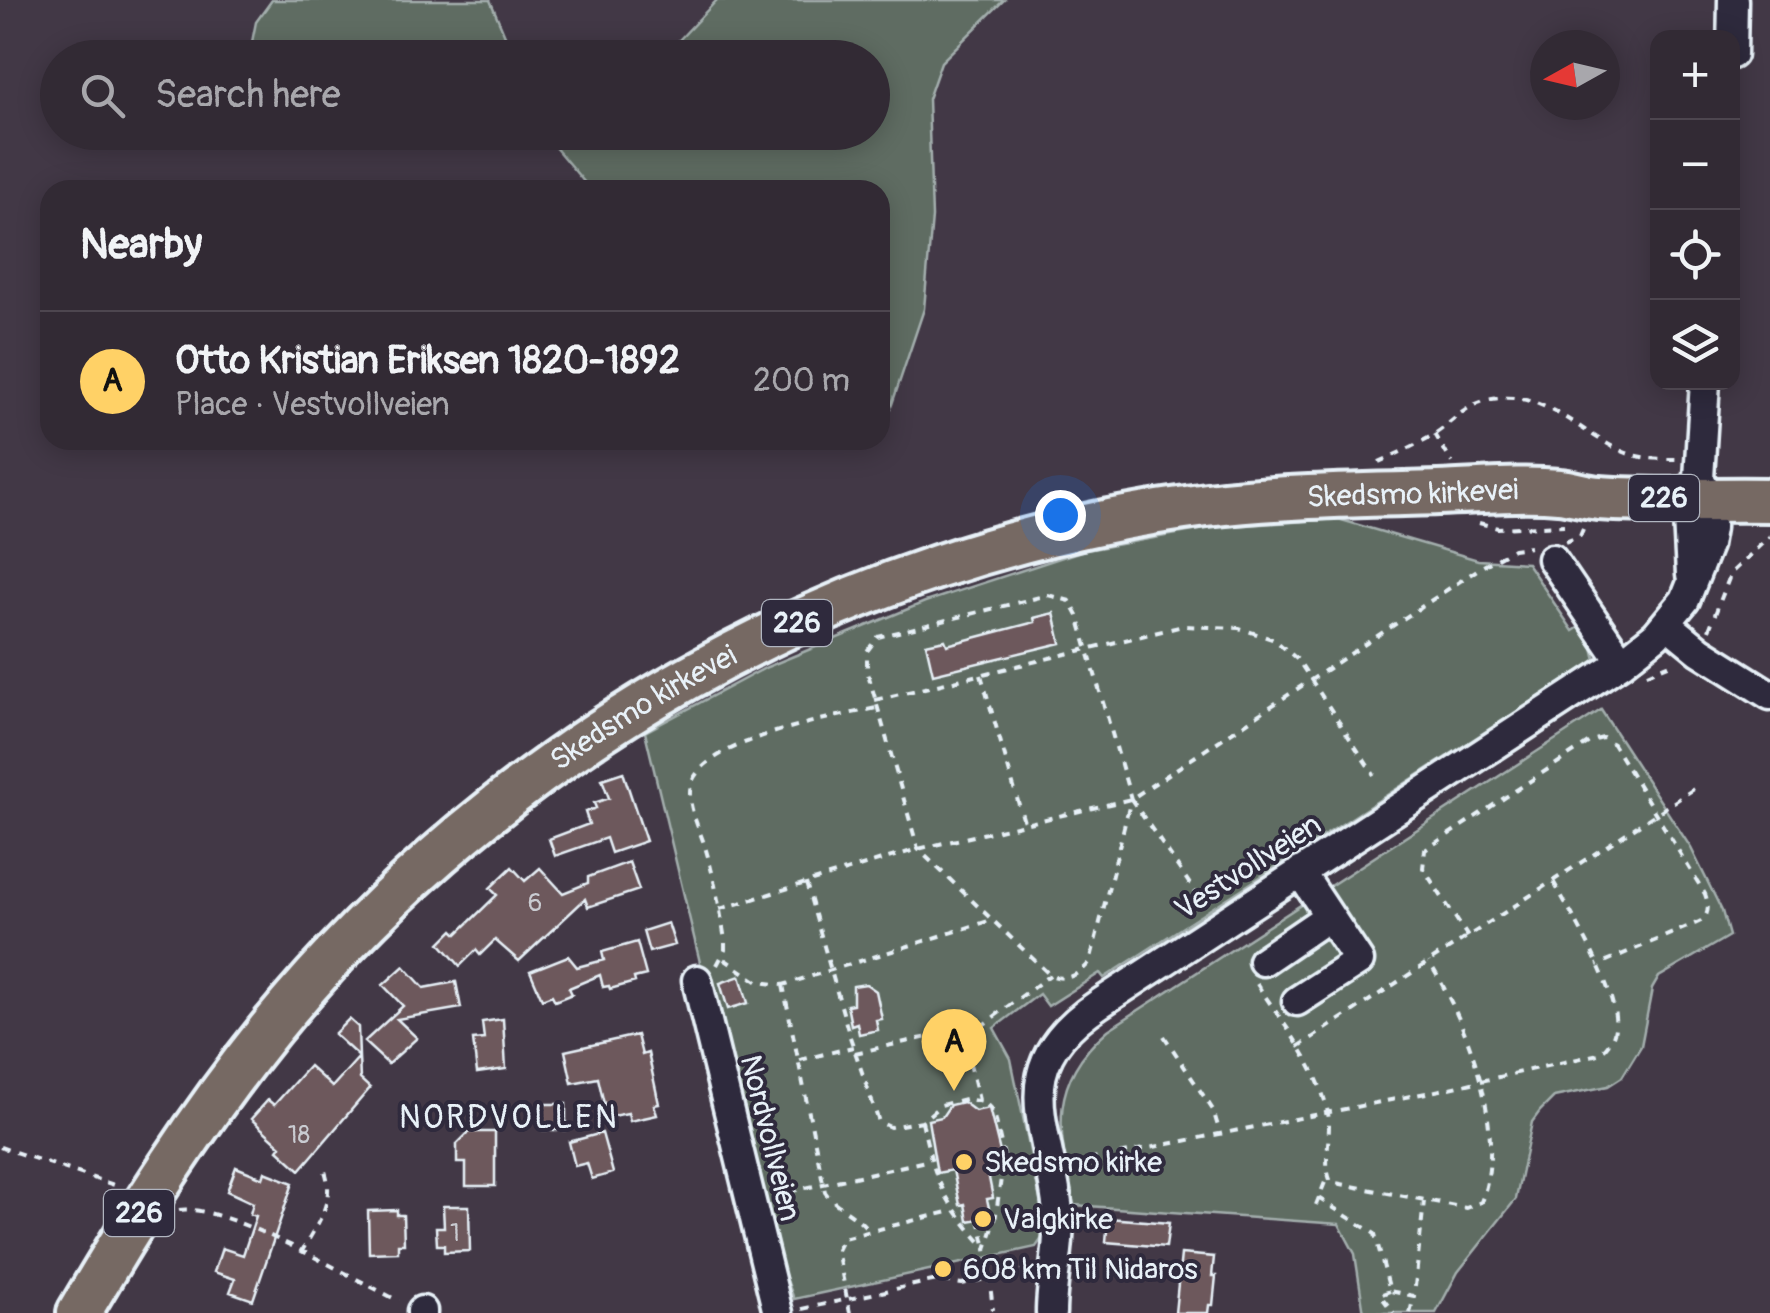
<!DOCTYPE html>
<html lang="en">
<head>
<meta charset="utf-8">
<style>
  :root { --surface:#322a34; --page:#3d3640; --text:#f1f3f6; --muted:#a8a7ac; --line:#4d464f; --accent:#ffd166 }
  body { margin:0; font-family:Pangolin,sans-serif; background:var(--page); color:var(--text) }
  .controls { position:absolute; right:30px; top:30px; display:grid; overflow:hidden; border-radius:20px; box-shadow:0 5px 25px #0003 }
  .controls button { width:90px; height:90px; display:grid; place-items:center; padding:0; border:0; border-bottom:2px solid var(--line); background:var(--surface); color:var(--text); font:50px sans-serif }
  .compass { position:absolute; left:1530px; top:30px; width:90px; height:90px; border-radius:50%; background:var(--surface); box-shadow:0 5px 25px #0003; rotate:262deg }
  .you { position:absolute; left:1060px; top:515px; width:35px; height:35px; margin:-25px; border:8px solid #fff; border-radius:50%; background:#1a73e8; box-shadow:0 0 0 15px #1a73e833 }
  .badge { display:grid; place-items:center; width:65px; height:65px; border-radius:50%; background:var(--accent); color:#111; font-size:32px; font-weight:700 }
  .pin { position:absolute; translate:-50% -82px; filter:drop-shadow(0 2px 5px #0008) }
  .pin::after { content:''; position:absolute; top:52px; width:35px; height:30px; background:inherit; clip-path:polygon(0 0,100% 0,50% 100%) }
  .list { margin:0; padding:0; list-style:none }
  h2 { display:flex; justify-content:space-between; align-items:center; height:130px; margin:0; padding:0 40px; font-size:42px }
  h2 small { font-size:32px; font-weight:400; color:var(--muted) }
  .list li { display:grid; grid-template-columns:65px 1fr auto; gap:30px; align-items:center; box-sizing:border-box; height:140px; padding:0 40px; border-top:2px solid var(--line) }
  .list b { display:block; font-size:38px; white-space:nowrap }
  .list p { margin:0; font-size:32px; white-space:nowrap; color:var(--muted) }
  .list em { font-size:32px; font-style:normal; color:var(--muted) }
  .icon { flex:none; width:55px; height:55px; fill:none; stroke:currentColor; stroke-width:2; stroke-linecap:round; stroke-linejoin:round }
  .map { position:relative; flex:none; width:1770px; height:1313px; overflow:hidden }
  .search { position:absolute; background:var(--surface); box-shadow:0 5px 25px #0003; left:40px; top:40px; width:850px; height:110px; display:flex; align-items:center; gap:25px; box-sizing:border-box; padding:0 35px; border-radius:55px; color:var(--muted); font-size:38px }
  .panel { position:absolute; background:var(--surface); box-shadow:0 5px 25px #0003; left:40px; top:180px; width:850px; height:270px; border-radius:30px }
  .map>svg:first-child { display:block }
</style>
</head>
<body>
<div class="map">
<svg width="1770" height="1313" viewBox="0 0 1770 1313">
  <rect width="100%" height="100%" fill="#423846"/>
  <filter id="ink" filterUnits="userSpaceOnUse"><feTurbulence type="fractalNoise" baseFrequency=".01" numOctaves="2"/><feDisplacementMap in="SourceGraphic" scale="20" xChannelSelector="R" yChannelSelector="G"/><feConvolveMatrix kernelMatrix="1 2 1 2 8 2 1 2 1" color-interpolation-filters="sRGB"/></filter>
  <g filter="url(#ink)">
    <path fill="#5e6c62" stroke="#a3aead" stroke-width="2.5" d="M272,0H490L514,57H482L477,54L443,58L249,57L256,22Z
      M717,0H1004L941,62L928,99L932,217L924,309L886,422L880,432V190H591L543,133L872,132V58L663,57Z
      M1338,519L1478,560L1527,563L1573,631L1587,622L1596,660L1104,978L1100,973L1048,1006L1039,994L994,1028L1011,1059L1045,1224V1234L1036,1247L794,1299L756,1197L645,732L767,667L925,602L1081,551L1216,527Z
      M1601,710L1691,848L1722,911L1729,936L1659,977L1652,989L1641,1046L1622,1077L1608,1086L1554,1097L1540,1111L1532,1122L1516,1199L1458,1272L1436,1313H1364L1355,1254L1339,1224L1074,1205C1059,1133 1046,1084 1108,1030Z"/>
    <path fill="#6d585b" stroke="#e8f1f8" stroke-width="2.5" d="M1054,613L1061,643L933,674L926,644L945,640L947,645L985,635L1035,622L1034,618Z
      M623,772L646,841L611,853L606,838L555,856L549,839L589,824L585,812L596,808L594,803L609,798L602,779Z
      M629,862L639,890L588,907L585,899L519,961L495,940L480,955L476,950L460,966L440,943L453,930L457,934L497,895L490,888L512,867L525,881L540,868L563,893L588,883V877Z
      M668,923L675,945L649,952L643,931Z
      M637,942L646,975L634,978L635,982L610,989L609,986L603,987L600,975L569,988L572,994L555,1001L552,995L542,999L530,971L568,956L577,967L604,960L602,952Z
      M404,966L424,988L456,982L461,1008L397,1019L417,1038L388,1064L364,1042L403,1006L383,985Z
      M740,976L748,1003L728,1009L720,983Z
      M866,984L876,991L882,1019L876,1020L878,1030L859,1034L857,1023L851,1025L847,1005L853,1004V986Z
      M349,1019L358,1027L359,1057L334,1034Z
      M503,1019L506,1069L477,1073L473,1040L484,1039L482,1022Z
      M637,1035L642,1055L648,1053L659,1104L654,1105L657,1115L630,1121L628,1113L607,1117L598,1078L572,1083L565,1051Z
      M359,1057L360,1079L370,1088L300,1170L278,1150L281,1146L251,1119L268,1100L274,1105L309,1066L332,1087Z
      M963,1102L975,1111L989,1108L1002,1160L986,1163L993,1198L987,1199L991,1217L968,1221L965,1204L960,1205L953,1170L937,1173L928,1120L942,1117L950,1105Z
      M542,1104H566V1130H543Z
      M469,1132H495V1186H466V1163H457V1144Z
      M602,1133L613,1173L592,1179L587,1163L575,1166L569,1142Z
      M236,1167L263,1178L265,1172L293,1183L253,1300L230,1292L235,1279L214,1272L222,1248L243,1255L256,1216L250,1214L253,1203L227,1191Z
      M443,1206H469L470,1251L444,1252V1245H437L436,1227H444Z
      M397,1210V1215H403L404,1244H398V1252L369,1253L368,1211Z
      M1108,1218L1169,1223L1166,1247L1106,1242Z
      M1181,1254L1214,1257L1212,1276H1216L1213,1305H1209L1208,1313H1175Z"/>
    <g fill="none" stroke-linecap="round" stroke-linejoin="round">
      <g stroke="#e8f1f8" stroke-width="35">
        <path id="minor" d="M1732,54L1733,0
          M1699,478L1705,382
          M1552,559L1622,662
          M1691,575L1687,499L1691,488
          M1667,624L1700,651L1770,695
          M1263,961L1329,916
          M697,980L778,1313
          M1297,1001L1359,961L1300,872
          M422,1313V1311
          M1051,1313C1051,1279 1061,1246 1058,1212C1049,1123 1004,1067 1099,1004L1622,662L1656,635L1685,600L1707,545L1710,528L1711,499L1699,478"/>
      </g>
      <g stroke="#e8f1f8" stroke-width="50">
        <g id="highway">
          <path id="s1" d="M79,1313C137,1214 198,1118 270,1029C502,745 841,551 1207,505C1283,496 1361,495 1438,493C1478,492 1519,487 1559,491C1572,492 1585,497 1599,498C1655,502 1713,499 1770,500"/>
        </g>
      </g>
      <path stroke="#e8f1f8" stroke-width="4" stroke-dasharray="8 8" stroke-linecap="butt" d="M1435,434L1452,463
        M1379,462C1397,454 1416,445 1433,435C1451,424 1463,407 1484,401C1540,385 1577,432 1624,452C1641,459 1659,459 1677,459
        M1479,523L1498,528L1564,525
        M1565,542L1580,536L1583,529
        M1048,595L1070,601L1078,616L1131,799L1090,962C1079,975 1066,982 1050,975L918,849L867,670V651L878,637Z
        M1709,630L1731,573L1770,536
        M1647,674L1675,662
        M981,675L1024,822
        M875,700L1183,626L1239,628L1275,640L1298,660L1374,775
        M1131,799L1205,906
        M806,883L849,1034L879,1122L890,1127L922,1121L941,1105L965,1099L984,1102L994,1112L1004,1157L995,1221L986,1249L993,1310
        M720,909L918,849L1131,799L1480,568L1513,549L1530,547
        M1468,937L1423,868L1425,850L1591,741L1603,738L1613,744L1705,894C1709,905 1710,916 1699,922L1597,965
        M724,959L758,982L783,985L992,920
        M717,965L725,950V940C720,910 715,880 706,850C701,832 689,811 690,792C690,741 837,717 876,708
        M1257,984C1283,1024 1318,1065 1328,1113C1332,1135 1322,1164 1331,1182L1466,1208L1481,1202C1509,1132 1467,1022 1429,962
        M783,985L825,1192C836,1208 857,1214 869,1231
        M962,1032L979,1100
        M1164,1036L1213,1110L1220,1133
        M1298,1047L1700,785
        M855,1053L983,1025L1050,975
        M800,1060L853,1047
        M922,1121C935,1183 944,1201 986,1248
        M0,1147L120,1187
        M1073,1163L1446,1089L1599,1054C1607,1047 1614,1039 1615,1028C1620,993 1571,913 1553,881
        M774,1195L930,1160
        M1318,1198L1375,1234L1390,1291L1414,1296L1424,1201
        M1316,1205L1327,1177
        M179,1210C224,1203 354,1279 399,1301
        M979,1219L985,1244
        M301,1253C315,1227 336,1202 325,1171
        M1390,1291L1380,1295L1394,1313
        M802,1309L937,1280L962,1284L1032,1269
        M850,1313L837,1250L843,1238L952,1211
        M1410,1313L1414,1296"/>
      <use href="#minor" stroke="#2f2a3d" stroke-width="28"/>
      <use href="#highway" stroke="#766964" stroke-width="42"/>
    </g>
  </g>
  <g fill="#ffd166" stroke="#2f2a3d" stroke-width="4">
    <circle cx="964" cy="1162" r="10"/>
    <circle cx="983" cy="1219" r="10"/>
    <circle cx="943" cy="1269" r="10"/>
  </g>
  <g text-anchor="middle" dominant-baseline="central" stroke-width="8" stroke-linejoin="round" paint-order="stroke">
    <g font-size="25" fill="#c9cbd1">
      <text x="535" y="903">6</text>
      <text x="299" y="1135">18</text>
      <text x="455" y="1233">1</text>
    </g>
    <g fill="#2f2a3d" stroke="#b0b5c0" stroke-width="2.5">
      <rect x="1629" y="475" width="70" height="46" rx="8"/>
      <rect x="762" y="600" width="70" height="46" rx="8"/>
      <rect x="104" y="1190" width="70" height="46" rx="8"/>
    </g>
    <g font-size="28" font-weight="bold" fill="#e8f1f8">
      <text x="1664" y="498">226</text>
      <text x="797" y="623">226</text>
      <text x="139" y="1213">226</text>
    </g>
    <g font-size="30" fill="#e8f1f8" stroke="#2f2a3d">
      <text stroke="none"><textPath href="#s1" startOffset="1648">Skedsmo kirkevei</textPath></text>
      <text stroke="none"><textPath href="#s1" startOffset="838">Skedsmo kirkevei</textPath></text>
      <text transform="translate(1248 867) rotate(-33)">Vestvollveien</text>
      <text transform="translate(770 1138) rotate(76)">Nordvollveien</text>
    </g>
    <g font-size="30" fill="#e8f1f8" stroke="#2f2a3d" text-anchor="start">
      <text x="984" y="1162">Skedsmo kirke</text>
      <text x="1003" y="1219">Valgkirke</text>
      <text x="963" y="1269">608 km Til Nidaros</text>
    </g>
    <g font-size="32" letter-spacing="2.5" fill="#e8f1f8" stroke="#2f2a3d">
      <text x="509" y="1118">NORDVOLLEN</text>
    </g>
  </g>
</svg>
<div class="controls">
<button>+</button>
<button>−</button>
<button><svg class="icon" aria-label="locate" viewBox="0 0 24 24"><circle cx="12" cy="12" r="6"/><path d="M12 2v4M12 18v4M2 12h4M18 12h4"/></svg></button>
<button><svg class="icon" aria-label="layers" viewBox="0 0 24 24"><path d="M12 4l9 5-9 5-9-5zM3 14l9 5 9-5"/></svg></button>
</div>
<svg class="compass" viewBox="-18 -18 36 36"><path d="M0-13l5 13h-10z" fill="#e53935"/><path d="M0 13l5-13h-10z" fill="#a8a7ac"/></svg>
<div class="you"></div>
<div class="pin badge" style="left:954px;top:1091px">A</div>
<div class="search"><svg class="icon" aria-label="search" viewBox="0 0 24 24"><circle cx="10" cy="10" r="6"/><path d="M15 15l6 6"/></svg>Search here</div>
<section class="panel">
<h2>Nearby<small></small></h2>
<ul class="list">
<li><span class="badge">A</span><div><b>Otto Kristian Eriksen 1820-1892</b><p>Place · Vestvollveien</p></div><em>200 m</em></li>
</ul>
</section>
</div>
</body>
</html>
